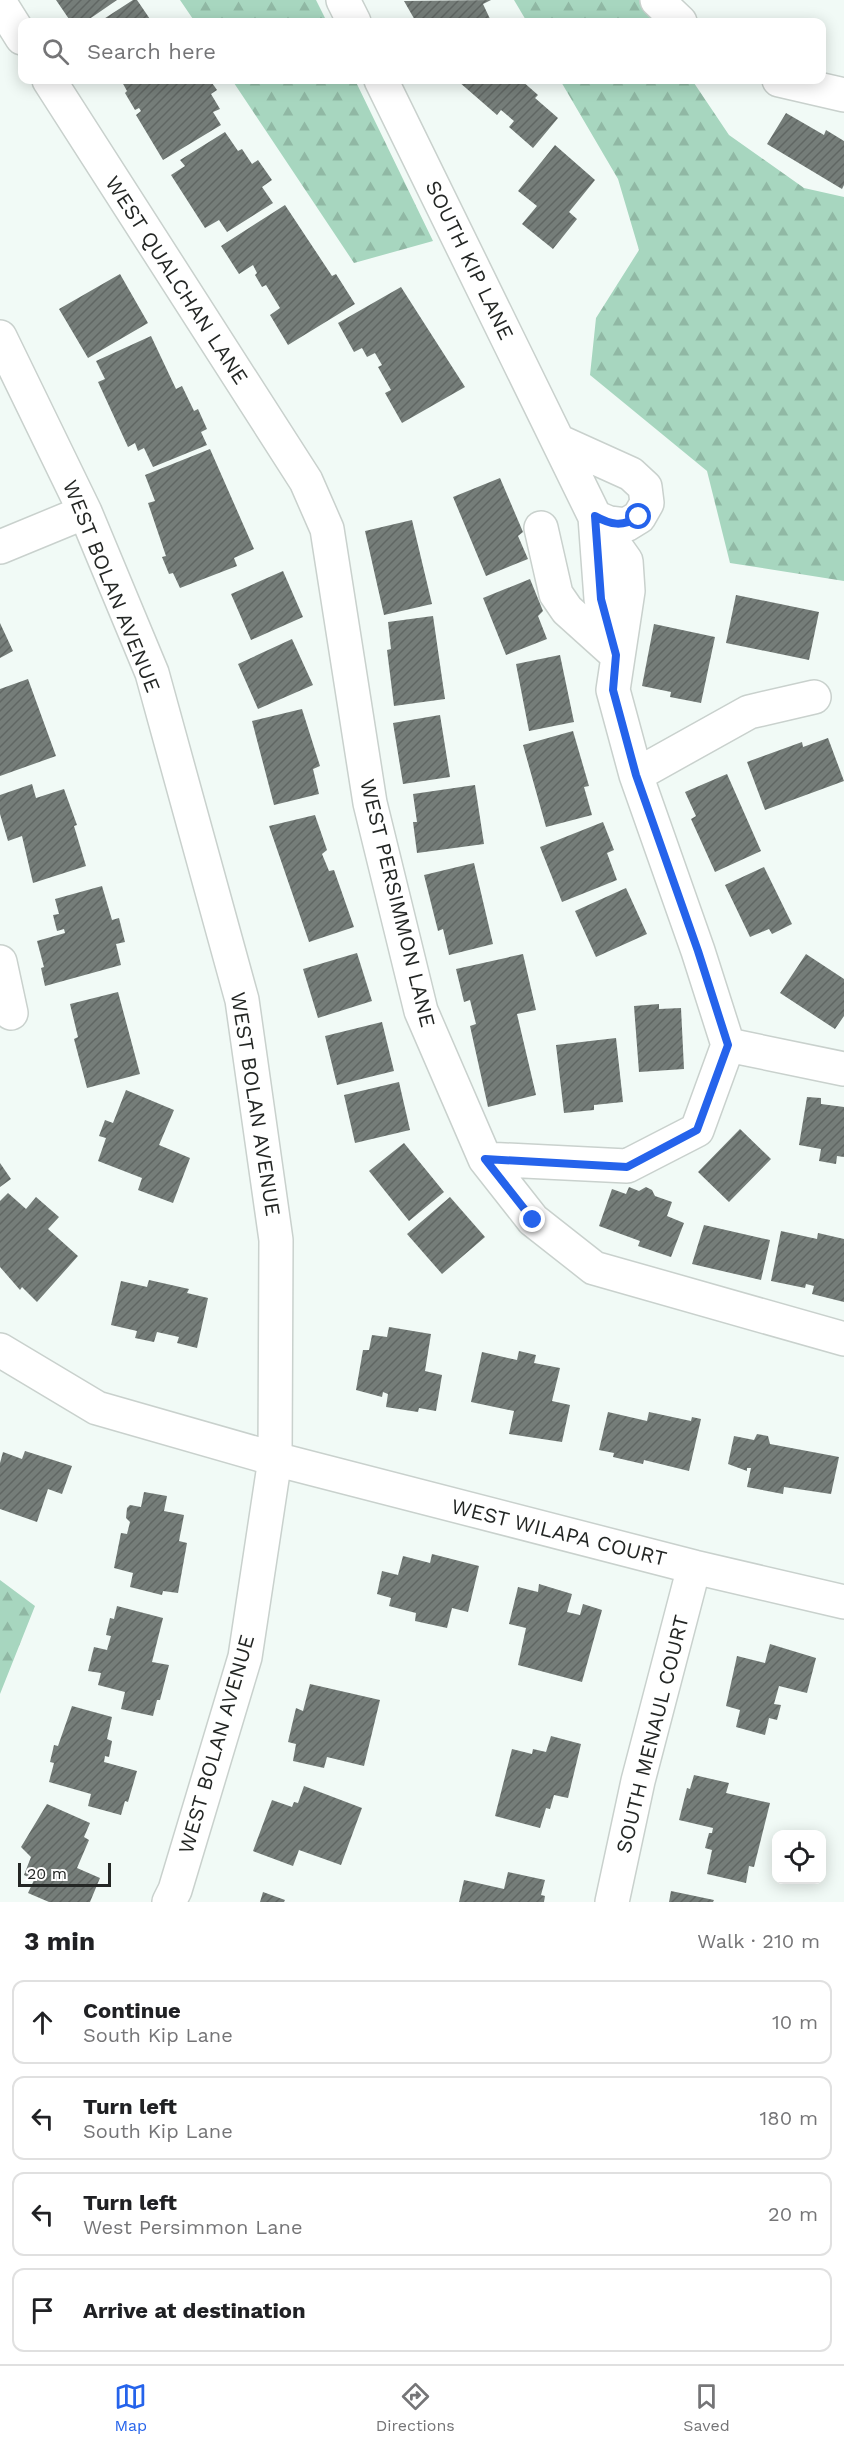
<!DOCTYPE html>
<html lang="en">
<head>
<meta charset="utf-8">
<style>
  :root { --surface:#fff; --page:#f2f2f2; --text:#202124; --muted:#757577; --line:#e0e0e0; --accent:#2563eb }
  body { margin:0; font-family:"Work Sans",sans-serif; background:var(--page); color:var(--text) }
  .controls { position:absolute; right:18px; bottom:18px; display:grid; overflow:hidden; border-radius:12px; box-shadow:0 3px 15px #0003 }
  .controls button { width:54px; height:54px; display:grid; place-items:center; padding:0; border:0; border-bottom:2px solid var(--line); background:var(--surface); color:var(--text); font:30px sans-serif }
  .scale { position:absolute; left:18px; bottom:15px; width:93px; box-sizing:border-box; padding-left:6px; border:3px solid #242725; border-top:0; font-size:16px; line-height:21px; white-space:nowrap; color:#242725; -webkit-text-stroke:4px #fff; paint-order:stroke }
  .stop { position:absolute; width:18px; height:18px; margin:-14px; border:4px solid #2563eb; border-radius:50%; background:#fff }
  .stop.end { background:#2563eb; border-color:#fff; box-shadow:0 2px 6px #0008 }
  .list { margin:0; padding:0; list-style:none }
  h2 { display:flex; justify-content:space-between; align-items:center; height:78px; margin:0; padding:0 24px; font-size:26px }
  h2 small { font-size:20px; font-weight:400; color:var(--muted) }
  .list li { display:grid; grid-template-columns:39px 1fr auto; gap:18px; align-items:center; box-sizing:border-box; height:84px; margin:0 12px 12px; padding:0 12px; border:2px solid var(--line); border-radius:12px }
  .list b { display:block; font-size:22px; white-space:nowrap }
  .list p { margin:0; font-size:20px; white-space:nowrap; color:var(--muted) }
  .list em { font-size:20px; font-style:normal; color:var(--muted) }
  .icon { flex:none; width:33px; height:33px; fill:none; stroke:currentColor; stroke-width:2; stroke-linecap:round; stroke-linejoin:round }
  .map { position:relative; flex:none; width:844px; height:1902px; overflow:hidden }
  .search { position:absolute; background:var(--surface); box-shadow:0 3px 15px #0003; left:18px; right:18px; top:18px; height:66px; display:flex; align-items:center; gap:15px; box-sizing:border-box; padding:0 21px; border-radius:12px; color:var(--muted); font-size:22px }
  .sheet { height:462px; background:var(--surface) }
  nav { display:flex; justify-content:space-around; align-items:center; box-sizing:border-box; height:84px; border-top:2px solid var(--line); background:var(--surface); font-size:16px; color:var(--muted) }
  nav a { display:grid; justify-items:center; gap:3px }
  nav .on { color:var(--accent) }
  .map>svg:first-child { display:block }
</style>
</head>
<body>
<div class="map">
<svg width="844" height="1902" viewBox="0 0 844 1902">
  <defs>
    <pattern id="forest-firs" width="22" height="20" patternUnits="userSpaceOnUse" patternTransform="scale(1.5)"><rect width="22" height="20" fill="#a7d6bf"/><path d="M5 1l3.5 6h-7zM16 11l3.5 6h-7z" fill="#90b8a4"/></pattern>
    <pattern id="building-hatch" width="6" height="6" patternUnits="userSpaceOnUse" patternTransform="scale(1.5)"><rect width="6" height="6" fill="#757d79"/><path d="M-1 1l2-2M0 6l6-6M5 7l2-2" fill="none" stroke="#606663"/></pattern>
  </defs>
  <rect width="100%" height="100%" fill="#f1faf6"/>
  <path fill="url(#forest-firs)" d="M180,0H316L327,22H195Z
    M514,0H639L654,22H527Z
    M232,80H355L433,241L354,263Z
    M560,80H692L729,135L804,188L844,197V581L730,563L707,471L590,375L596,318L639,250L618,179Z
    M0,1580L35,1606L0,1694Z"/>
  <path fill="url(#building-hatch)" d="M56,0H117L85,22H71Z
    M133,0H137L152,22H99Z
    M491,0L483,4L491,21L488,22H416L404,1Z
    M125,80H210L217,90L211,94L220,109L213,112L221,125L163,160L136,115L141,111L139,108L135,110L125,93L127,91L122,82Z
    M461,80H521L538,95L535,98L558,118L533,148L509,127L514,121L501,110L497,115L459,82Z
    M786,113L824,135L826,130L844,141V185L842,189L767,144Z
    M225,132L238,151L242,149L252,164L258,160L272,180L262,187L273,203L227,232L219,220L205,228L171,175L185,166L180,160Z
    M555,145L595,180L569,212L577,219L553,249L522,224L537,206L518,191Z
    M285,205L332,276L336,274L355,304L288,345L270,315L280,308L266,285L262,287L255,275L257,273L253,265L239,274L221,246Z
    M120,274L148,323L88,358L59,309Z
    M401,287L465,387L402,423L385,393L391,390L378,367L382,365L375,353L367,357L362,348L354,352L338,323Z
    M151,336L176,389L182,386L194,411L198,409L207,429L201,432L207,445L153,467L144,448L138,451L135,443L128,447L98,382L105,379L96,361Z
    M210,449L254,549L234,558L237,566L180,588L173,573L169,574L162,557L166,556L148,503L155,501L145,475Z
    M500,478L523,532L518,536L528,559L486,576L453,497Z
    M412,520L432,604L384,615L365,531Z
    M283,571L303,617L251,640L231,594Z
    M530,579L543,611L538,616L547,639L506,655L483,598Z
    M736,595L819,612L809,660L726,643Z
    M433,616L445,699L394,706L387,650L391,649L388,622Z
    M0,623L13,651L0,658Z
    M654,624L715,637L701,703L670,697L671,692L642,686Z
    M292,639L313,685L258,709L238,664Z
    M560,655L574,722L529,731L516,664Z
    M28,679L56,756L0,776V689Z
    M302,709L320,766L313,769L319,794L274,805L252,721Z
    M440,715L450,777L403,784L393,723Z
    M573,731L589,786L584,787L592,815L546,827L523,745Z
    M828,738L844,781L765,810L747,762L802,742L803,747Z
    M727,774L761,851L715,872L691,819L696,816L685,792Z
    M32,784L36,798L64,789L77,825L74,826L86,866L33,883L22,836L8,841L0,814V795Z
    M475,785L484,844L417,853L413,822H417L413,794Z
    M315,815L327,850L322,854L329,871L334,870L354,927L309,942L269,826Z
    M603,822L614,850L607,853L617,880L562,902L540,847Z
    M474,863L493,944L449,955L443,929L438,931L424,875Z
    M764,867L792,924L772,934L769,929L750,937L725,885Z
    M102,886L112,920L119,918L125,942L116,944L121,965L45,986L41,968L44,967L37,941L65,933L64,929L57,931L53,915L59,914L55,899Z
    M626,888L647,934L596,957L575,911Z
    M357,953L372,1001L318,1018L303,969Z
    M523,954L536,1010L517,1014L536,1095L488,1107L470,1026L476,1024L470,1000L464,1002L456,969Z
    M806,954L844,979V1016L835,1029L780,993Z
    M118,992L140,1074L87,1088L74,1039L78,1037L70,1004Z
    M659,1004V1009L681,1008L684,1069L639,1072L634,1006Z
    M382,1022L394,1071L337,1085L325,1036Z
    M616,1038L623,1102L594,1105V1110L564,1113L556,1045Z
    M399,1082L410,1130L355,1143L344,1095Z
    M126,1090L174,1110L159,1145L190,1158L173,1203L138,1190L142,1178L98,1161L106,1138L99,1136L105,1120L113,1123Z
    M807,1097L821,1098V1104L844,1107V1157L837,1156L836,1164L819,1161L821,1149L799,1145Z
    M740,1129L771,1159L729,1202L698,1172Z
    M404,1143L444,1192L409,1221L369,1171Z
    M0,1163L11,1179L0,1187Z
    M629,1187L639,1191L646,1187L652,1190L655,1196L672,1202L667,1216L684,1223L671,1257L638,1246L640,1241L599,1226L612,1189L626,1194Z
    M8,1193L26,1209L36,1197L59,1217L48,1229L78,1256L37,1302L22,1287L20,1290L0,1267V1201Z
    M450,1197L485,1237L442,1274L407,1234Z
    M704,1225L770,1240L761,1280L692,1264Z
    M781,1231L817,1239L818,1233L844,1239V1302L812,1294L814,1286L806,1284L805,1288L771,1281Z
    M149,1280L189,1289L187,1293L208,1298L197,1348L177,1343L179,1337L157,1332L154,1342L135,1338L137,1331L111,1325L121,1281L147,1287Z
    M389,1327L431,1334L425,1371L442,1375L436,1411L419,1408L418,1412L386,1407L388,1394L383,1392L382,1397L356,1390L363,1350H369L372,1335L387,1337Z
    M519,1351L536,1355L534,1363L560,1368L552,1401L570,1405L562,1442L509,1434L514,1411L471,1402L482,1352L517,1360Z
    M608,1412L647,1421L649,1412L691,1421L692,1417L701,1419L689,1471L644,1460L643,1464L613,1457L614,1453L599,1450Z
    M757,1434L768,1436L770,1444L839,1457L831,1494L784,1487L783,1494L747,1487L751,1468H747V1471L728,1464L734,1436L754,1440Z
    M25,1451L72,1466L62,1494L48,1489L37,1522L0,1509V1463L3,1452L22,1459Z
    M144,1492L167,1496L164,1511L184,1515L179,1541L187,1543L178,1593L163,1591L162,1595L130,1587L133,1573L114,1568L121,1533L127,1534L130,1522L126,1518L127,1508L130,1505L141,1507Z
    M432,1554L479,1566L468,1612L452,1608L447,1628L415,1621L416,1613L389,1606L391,1598L377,1594L382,1571L398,1575L403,1556L430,1563Z
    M539,1584L572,1594L567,1612L580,1615L583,1604L602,1610L582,1682L518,1665L526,1628L509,1624L518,1587L538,1592Z
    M117,1606L163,1618L152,1662L169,1665L160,1700H157L153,1716L121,1709L125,1692L98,1685L101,1673L88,1671L94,1647L107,1650L111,1636L106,1635L110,1618L114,1619Z
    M770,1644L816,1658L807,1693L779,1686L774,1704L781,1705L777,1720L769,1718L765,1735L736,1727L740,1710L726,1706L737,1656L765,1663Z
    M310,1684L380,1700L364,1766L327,1757L324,1768L293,1761L296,1744L288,1742L296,1708L303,1711Z
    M72,1706L112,1717L107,1739L112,1741L109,1757L105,1756L104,1762L137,1771L128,1802L125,1801L121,1815L88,1806L91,1794L49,1782L54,1763L50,1762L54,1745L58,1746Z
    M551,1736L581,1744L568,1798L554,1795L550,1809L546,1808L540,1828L495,1816L512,1749L532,1754L533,1749L546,1752Z
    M694,1775L729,1783L726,1793L770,1803L754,1867L749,1866L746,1883L707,1874L712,1850L705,1848L709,1833H712L713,1828L679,1820L687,1788L690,1789Z
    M304,1786L362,1808L341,1865L299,1850L293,1866L253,1851L272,1800L292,1807L294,1802L298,1803Z
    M47,1804L90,1823L84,1837L89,1840L77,1868L100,1878L90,1902H49L28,1893L34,1880L24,1875L31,1857L21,1847Z
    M508,1872L545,1880L541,1895L545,1896L544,1902H459L464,1880L504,1889Z
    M671,1891L714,1900L713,1902H669Z
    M263,1892L285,1900L284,1902H260Z"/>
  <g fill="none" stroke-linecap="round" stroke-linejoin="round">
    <g stroke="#c9d1cd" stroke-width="36">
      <path id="minor" d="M343,0L354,22
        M657,0L680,22
        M0,3L22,38
        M49,80L306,481L327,529L370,803L421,1011L485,1159L533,1220L594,1268L844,1339
        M381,80L595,517L609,523L626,525L639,517L647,503L645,487L631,474L558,441
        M779,80L844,95
        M0,337L85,512L152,673L242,1000L276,1240L275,1459L245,1657L175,1890L169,1902
        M595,517L601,599L614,647
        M541,528L556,594L567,610L617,655
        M0,547L85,512
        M636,775L749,712L814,697
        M0,962L11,1013
        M728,1045L844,1069
        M485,1159L627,1166L697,1130L728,1045L698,951L636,775L613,690L628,591L626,561L595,517
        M0,1350L97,1408L275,1459L694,1567L844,1602
        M612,1902L638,1781L694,1567"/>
    </g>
    <use href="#minor" stroke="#fff" stroke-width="33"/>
  </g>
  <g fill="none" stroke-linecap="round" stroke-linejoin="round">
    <path stroke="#2563eb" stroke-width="8" d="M533,1220L485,1159L627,1167L697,1130L728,1045L698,951L636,775L613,690L616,655L601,599L595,516C611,525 622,527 639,517"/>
  </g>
  <g text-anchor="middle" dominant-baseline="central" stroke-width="6" stroke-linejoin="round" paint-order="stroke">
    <g font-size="21" fill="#242725" stroke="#fff">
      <text transform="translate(470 260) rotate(64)">SOUTH KIP LANE</text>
      <text transform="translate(177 280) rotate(57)">WEST QUALCHAN LANE</text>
      <text transform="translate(112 586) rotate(68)">WEST BOLAN AVENUE</text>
      <text transform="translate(398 903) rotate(76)">WEST PERSIMMON LANE</text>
      <text transform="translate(256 1104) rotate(81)">WEST BOLAN AVENUE</text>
      <text transform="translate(559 1532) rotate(14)">WEST WILAPA COURT</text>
      <text transform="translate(652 1734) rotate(-76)">SOUTH MENAUL COURT</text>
      <text transform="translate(216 1744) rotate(-74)">WEST BOLAN AVENUE</text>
    </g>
  </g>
</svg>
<div class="controls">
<button><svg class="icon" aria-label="locate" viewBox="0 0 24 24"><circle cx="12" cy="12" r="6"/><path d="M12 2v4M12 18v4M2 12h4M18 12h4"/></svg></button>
</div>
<div class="scale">20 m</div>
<div class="stop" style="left:639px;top:517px"></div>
<div class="stop end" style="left:533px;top:1220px"></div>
<div class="search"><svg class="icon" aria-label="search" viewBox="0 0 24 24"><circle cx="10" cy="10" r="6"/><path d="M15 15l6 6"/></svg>Search here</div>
</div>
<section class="sheet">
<h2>3 min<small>Walk · 210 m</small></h2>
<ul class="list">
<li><svg class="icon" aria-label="ahead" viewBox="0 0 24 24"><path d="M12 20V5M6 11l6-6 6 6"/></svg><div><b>Continue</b><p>South Kip Lane</p></div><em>10 m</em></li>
<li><svg class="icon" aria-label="left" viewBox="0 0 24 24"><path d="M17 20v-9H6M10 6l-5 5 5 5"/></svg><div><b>Turn left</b><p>South Kip Lane</p></div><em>180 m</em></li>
<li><svg class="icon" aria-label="left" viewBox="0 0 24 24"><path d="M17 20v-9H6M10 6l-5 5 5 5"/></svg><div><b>Turn left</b><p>West Persimmon Lane</p></div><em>20 m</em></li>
<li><svg class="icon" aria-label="arrive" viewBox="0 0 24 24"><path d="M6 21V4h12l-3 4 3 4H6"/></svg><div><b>Arrive at destination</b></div></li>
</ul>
</section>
<nav>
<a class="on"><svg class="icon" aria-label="map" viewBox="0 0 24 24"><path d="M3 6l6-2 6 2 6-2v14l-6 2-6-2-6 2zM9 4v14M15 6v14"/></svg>Map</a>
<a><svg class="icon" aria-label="directions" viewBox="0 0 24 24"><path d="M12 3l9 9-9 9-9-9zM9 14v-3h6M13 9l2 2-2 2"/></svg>Directions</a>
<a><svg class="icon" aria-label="saved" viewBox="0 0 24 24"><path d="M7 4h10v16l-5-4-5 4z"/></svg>Saved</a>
</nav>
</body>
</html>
